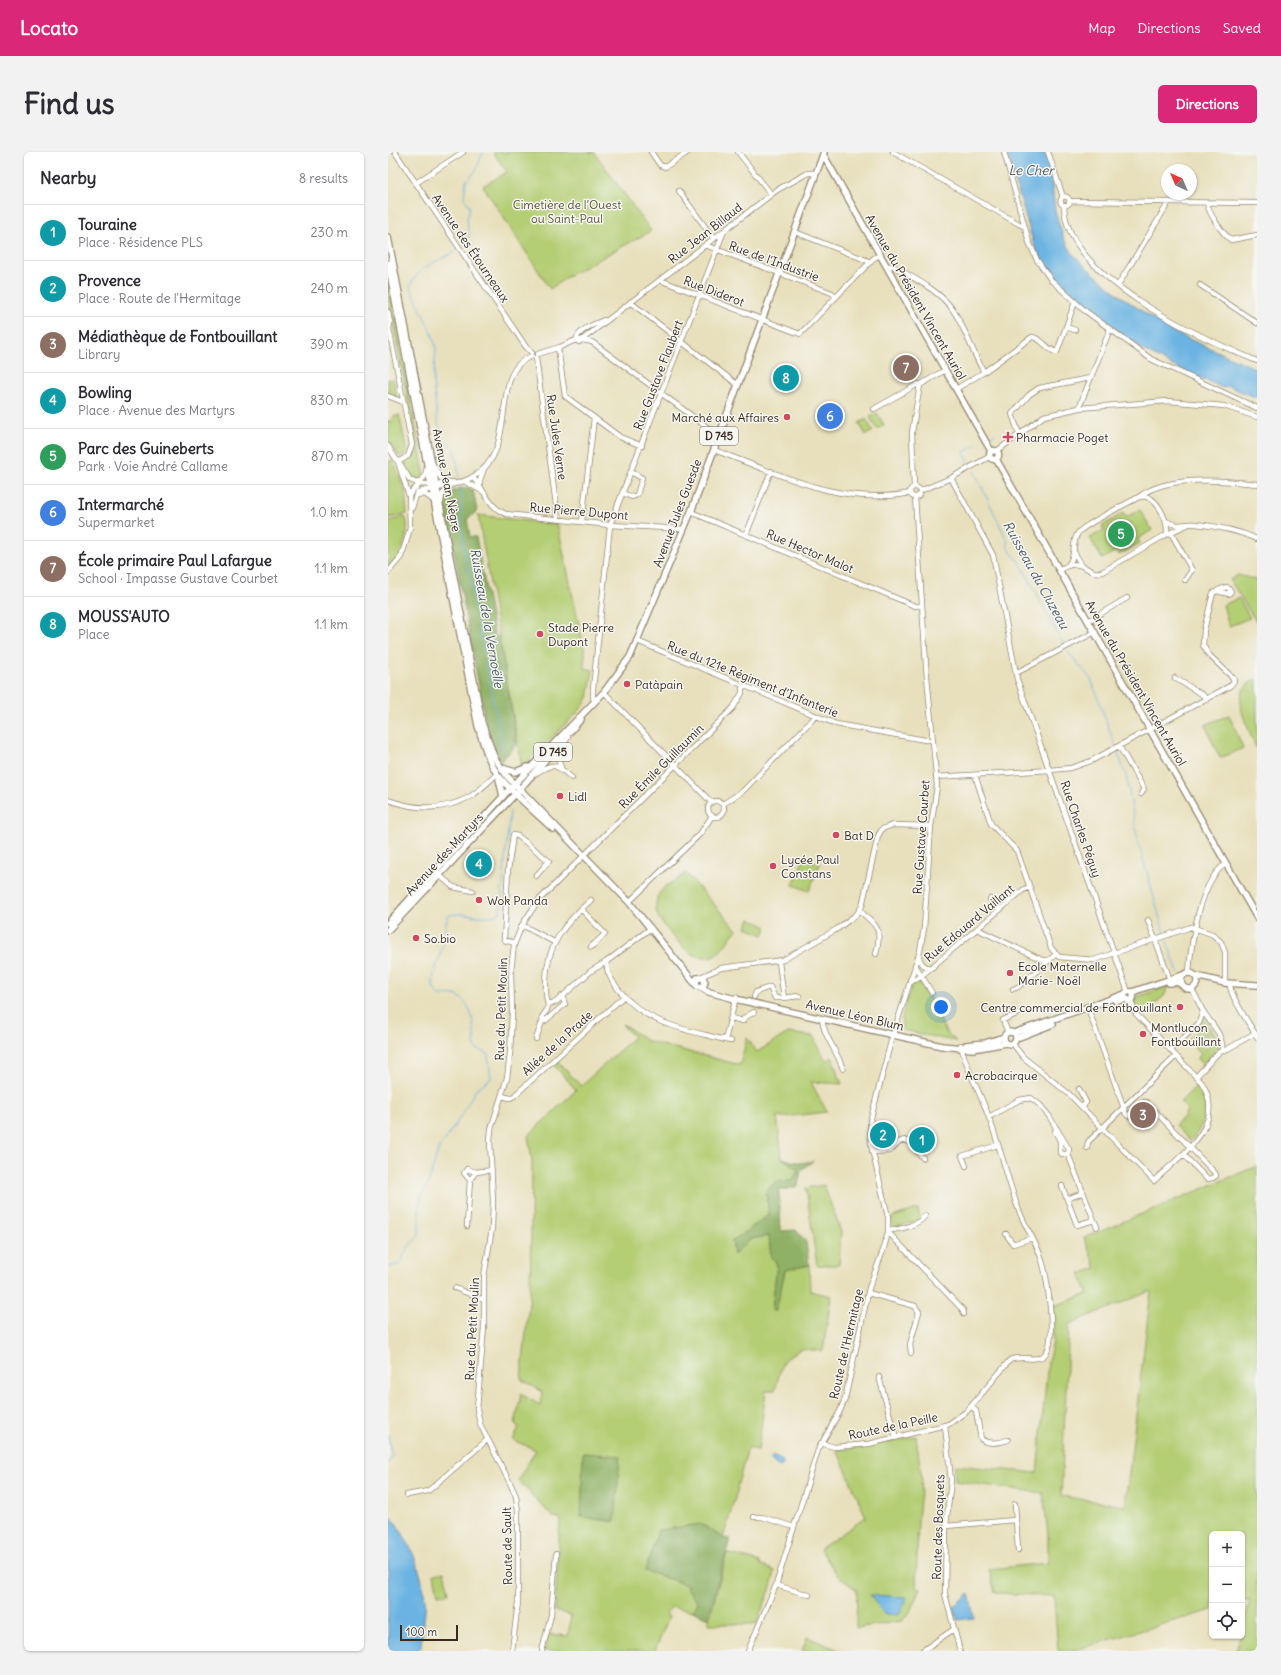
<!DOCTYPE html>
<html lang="en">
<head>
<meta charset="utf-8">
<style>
  :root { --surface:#fff; --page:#f2f2f3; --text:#2b2b33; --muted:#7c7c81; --line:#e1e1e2; --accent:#db2777 }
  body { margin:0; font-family:Delius,sans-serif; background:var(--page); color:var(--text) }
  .controls { position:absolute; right:12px; bottom:12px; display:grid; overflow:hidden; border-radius:6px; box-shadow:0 1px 3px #0004 }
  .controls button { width:36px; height:36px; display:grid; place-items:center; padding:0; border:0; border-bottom:1px solid var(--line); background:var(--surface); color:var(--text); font:20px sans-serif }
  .compass { position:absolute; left:773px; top:12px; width:36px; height:36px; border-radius:50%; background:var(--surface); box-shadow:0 1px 3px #0004; rotate:316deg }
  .scale { position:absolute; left:12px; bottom:10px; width:58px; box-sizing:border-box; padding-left:4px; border:2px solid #3b2a1e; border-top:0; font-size:11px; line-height:14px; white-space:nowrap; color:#3b2a1e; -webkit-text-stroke:3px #f6f6f2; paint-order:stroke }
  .you { position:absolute; left:553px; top:855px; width:14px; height:14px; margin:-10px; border:3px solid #fff; border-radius:50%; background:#1a73e8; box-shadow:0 0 0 6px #1a73e833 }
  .badge { display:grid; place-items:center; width:26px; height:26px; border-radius:50%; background:var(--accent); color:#fff; font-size:13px; font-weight:700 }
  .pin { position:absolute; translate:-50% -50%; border:2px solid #fff; box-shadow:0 1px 4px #0006 }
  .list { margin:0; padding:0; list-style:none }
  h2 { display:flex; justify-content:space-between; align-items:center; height:52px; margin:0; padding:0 16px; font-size:17px }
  h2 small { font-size:13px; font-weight:400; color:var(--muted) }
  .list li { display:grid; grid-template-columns:26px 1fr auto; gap:12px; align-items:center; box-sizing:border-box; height:56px; padding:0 16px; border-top:1px solid var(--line) }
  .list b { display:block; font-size:15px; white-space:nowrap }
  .list p { margin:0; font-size:13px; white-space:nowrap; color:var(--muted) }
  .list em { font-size:13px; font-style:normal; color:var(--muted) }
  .icon { flex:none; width:22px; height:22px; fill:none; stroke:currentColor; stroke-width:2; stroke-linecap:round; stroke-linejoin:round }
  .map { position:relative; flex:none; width:869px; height:1499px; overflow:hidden; border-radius:6px }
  header { display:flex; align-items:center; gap:24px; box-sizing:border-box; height:56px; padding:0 20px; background:var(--accent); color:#fff }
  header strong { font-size:19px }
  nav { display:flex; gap:22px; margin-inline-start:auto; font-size:14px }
  .intro { display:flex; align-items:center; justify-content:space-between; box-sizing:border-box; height:96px; padding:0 24px }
  h1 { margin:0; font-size:28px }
  .button { padding:10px 18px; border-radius:6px; background:var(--accent); color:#fff; font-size:14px; font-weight:700 }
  main { display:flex; gap:24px; padding:0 24px }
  aside { flex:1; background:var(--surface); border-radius:6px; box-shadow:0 1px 3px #0004 }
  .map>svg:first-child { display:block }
</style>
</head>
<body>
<header>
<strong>Locato</strong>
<nav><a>Map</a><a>Directions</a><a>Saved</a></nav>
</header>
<div class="intro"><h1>Find us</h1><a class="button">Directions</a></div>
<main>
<aside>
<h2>Nearby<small>8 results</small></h2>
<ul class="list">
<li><span class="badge" style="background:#0f9aa8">1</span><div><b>Touraine</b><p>Place · Résidence PLS</p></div><em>230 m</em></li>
<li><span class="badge" style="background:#0f9aa8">2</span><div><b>Provence</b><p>Place · Route de l'Hermitage</p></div><em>240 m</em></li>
<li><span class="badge" style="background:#8d6e63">3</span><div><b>Médiathèque de Fontbouillant</b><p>Library</p></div><em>390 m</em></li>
<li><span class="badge" style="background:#0f9aa8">4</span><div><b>Bowling</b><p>Place · Avenue des Martyrs</p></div><em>830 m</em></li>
<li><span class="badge" style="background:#2e9e5b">5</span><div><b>Parc des Guineberts</b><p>Park · Voie André Callame</p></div><em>870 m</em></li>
<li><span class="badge" style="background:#3f7fe0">6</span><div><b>Intermarché</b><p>Supermarket</p></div><em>1.0 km</em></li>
<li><span class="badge" style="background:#8d6e63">7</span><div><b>École primaire Paul Lafargue</b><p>School · Impasse Gustave Courbet</p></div><em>1.1 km</em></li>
<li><span class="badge" style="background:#0f9aa8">8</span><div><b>MOUSS'AUTO</b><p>Place</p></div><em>1.1 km</em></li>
</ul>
</aside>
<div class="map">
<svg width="869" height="1499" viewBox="0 0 869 1499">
  <rect width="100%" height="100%" fill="#f6f6f2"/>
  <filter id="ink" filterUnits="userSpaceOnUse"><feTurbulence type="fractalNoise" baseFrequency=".025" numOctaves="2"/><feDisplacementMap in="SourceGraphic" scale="8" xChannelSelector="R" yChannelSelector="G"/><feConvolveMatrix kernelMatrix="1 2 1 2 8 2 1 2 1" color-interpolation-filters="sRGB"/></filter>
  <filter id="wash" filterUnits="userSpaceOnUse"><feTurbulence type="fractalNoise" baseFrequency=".012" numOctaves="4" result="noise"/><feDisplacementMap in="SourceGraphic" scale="16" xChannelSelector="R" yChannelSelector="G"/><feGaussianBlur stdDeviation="0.9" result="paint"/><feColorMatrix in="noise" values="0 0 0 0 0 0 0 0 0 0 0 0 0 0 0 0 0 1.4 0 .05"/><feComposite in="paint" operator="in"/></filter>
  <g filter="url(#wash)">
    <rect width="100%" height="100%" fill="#e8e0bc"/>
    <path fill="#b4ce73" stroke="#787c48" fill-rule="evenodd" d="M105,0H206L263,79L182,123L162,137L95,34L119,20Z
      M0,128L36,320V323L31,328L23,325L17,313L25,299L24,286L27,285L0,145Z
      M5,226L9,247L0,243V227L3,228Z
      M489,261L496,273L489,277L482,265Z
      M11,262L19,300L14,305L10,303L0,287V268L2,270L7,263L10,265Z
      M478,267L485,279L478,283L471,271Z
      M5,308L17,338L19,362L0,366V310Z
      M752,358L764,378L750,387L752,391L731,403L728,399L714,407L702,386L716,378L714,374L735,361L738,365Z
      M90,363L163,372V369L169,370L197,501L196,516L205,518L200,546L193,557L134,615Z
      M17,365C23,374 15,396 11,405C8,409 4,413 0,416V369Z
      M850,423L869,428V471L842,428Z
      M851,446L862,466L841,474L835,453Z
      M869,527V597C865,591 863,583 860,576C852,558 845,537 869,527Z
      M841,563L855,596L832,606L817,573Z
      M416,706L432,712L421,739L405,733Z
      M298,721L349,778C340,786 336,800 324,804C317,806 309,805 303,801C294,796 272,771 269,762C267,756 268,749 270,744C275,732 289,729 298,721Z
      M362,767L379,775L375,783L358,775Z
      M527,830L535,833L558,880L568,889L555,887L515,878C510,868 521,843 524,832Z
      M781,834L776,844L753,864L749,860L746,851L751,844Z
      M817,864L831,890V895L815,912L809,907L813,902L805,894L809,890L817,898L825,889L821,877L818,878L820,885L819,887L814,882L803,892L800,888L811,877Z
      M235,872L259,889L352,913L359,886L369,900L400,881L425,884L438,909L444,905L454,932L423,930L439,960L395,965L389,964L394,1006L410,1017L406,1027L387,1030L378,1040L381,1063L344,1089L346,1103L362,1087L381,1084L383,1104L389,1112L384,1158H388L397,1118L421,1113L422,1139L443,1144L435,1199L413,1197L395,1209L387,1238L378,1239L370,1298L360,1296L349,1335L350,1336L335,1386L313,1372L299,1433V1436L310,1450L305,1459L284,1455L278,1461L281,1465L267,1499H156L161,1482L180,1484L183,1463L167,1459L172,1366L165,1365L130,1328L148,1298L125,1288L131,1275L127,1272L133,1242L152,1253L154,1240L133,1227L142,1141L144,1009L140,984L188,938L166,913L170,910L193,934L246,885L234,873Z
      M809,933C823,949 817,976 802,989L787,973L796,965L799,957L792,950Z
      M869,1014V1499H848L852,1484H854L862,1447L854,1449V1382H824V1458L683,1499H670L666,1444L607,1441L601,1417L660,1411V1382L655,1341L567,1329V1313L649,1321L660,1210L665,1190V1154L700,1142L692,1122L708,1116L696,1086ZM763,1139L737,1354L673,1344L681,1172Z
      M436,1033L453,1080L451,1113H429L418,1036Z
      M530,1057L533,1068L504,1076V1065Z
      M528,1284L534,1329L530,1368L528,1435L532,1436L522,1460L514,1469L468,1476L469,1438L450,1424L432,1397L478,1365L449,1298L482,1294Z
      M339,1401L372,1410V1413L387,1419L382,1438L368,1472H320Z
      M56,1420L61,1441L50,1443L46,1422Z
      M419,1485L453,1499H414Z"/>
    <path fill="#8fb165" stroke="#656e42" d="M80,335L85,338L89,359L79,367L82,385H88L107,485L111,484L129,592L113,609L107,599L99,577L57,352C58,339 69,337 80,335Z
      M394,1006L412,1011L425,1009L413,1018L410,1034L391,1039L393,1079L408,1078L418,1090L421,1113L397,1118L388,1159H384L389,1112L383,1104L381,1084L362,1087L346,1103L344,1089L381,1063L378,1040L387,1030L406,1027L410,1017Z
      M195,1301L232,1304L227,1370L193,1365Z
      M313,1372L335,1386L342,1387L320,1466L305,1459L310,1450L299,1436V1433L257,1419L270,1378Z"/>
    <path fill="#6bb3e2" stroke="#536e80" d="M619,0H656L661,9L667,59L676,87L685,102L698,115L731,143L783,179L869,217V246L840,234L835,236L787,215L755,198L722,173L671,129L658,116L646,93Z
      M385,1304L395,1309V1313L392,1315L387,1312L382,1307Z
      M0,1361C20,1385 34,1416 37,1448C38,1463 34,1479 33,1494L30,1499H0Z
      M581,1441L586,1466L569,1468L566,1454Z
      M482,1443L519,1445L511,1463L496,1462Z"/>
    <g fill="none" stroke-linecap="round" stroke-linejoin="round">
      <path stroke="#6bb3e2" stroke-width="1" d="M75,94L81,85L79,66L82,55L76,46L78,29L87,20L95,0
        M68,99C52,109 28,115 22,135L45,184L48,196L45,231L50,272L56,288L65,295L69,310L71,325
        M600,286L607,282
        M581,312L576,300L588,293
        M586,319L619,388L620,396L634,414L675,492
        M72,335L74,347L73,366L76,396L115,600
        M679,499L703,527L727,593
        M729,599L738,623L750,689L776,781
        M778,787L790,821
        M0,1115L11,1112L21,1094L31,1084V1056L33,1044L41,1030L50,998L66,975L89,936L103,927L100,902L87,896C85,879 88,851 67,843C63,842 56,843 52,843C48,840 45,838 45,833C45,818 53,803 56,788C57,780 57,772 60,764C76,757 98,771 112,760L122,659
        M0,1283L4,1305L0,1311"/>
    </g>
  </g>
  <g filter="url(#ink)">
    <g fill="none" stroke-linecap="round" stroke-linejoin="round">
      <g stroke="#92856d" stroke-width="6">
        <path id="minor" d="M7,0L138,195L144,201
          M263,0L272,13L277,15L300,0
          M350,0L383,42
          M505,0L631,72L637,75
          M616,0L641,90L649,108L663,128L696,158L763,207L869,256
          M660,0L675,45
          M28,31L75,0
          M291,39L326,87
          M672.5 49a4.5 4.5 0 1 1 9 0a4.5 4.5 0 1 1-9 0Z
          M682,49L869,51
          M819,51C821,62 834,81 843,88L869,83
          M676,53C677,125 811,185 869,209
          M407,80L483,110
          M317,93L444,141L448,145
          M498,114H505C525,126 551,138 565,158C578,177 584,200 596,220
          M272,128L412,182L486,106L492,103
          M730,133L781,50
          M812,133L869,171
          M242,150L350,233
          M0,160L2,171L1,177L24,293L20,304L10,310
          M678,175L687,178
          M188,189C189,178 207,172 216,168
          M191,190L389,38L420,21H428
          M170,196L190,187L204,190L331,284
          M170,196L177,244L232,285L254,294
          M150,202L172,195
          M148,206L170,367
          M568,237L596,220L644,185C655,186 659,199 669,200L687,150
          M0,244L15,250
          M691,256L722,177
          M486,257L530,232L532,233
          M631,282L624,262L641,243L651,236L702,226
          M0,294L10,310L21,344
          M326,298C389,321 453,355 522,341
          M609,299L656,264L691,256L780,249L836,254L869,265
          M13,313L22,328L29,331L36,326L39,316
          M45,313L53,326L61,330
          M84,325C97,337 100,355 118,362L222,373L296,377
          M563,326L605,403L629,527L740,840
          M76,329L94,339
          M92,332V328L96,317
          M522 340a5 5 0 1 1 10 0a5 5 0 1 1-10 0Z
          M526,335L524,280L532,233L557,218
          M532,339L563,326L601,305
          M234,341L244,345L249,343L254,326L243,320
          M28,343L30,340C48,336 67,334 83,326C135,299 98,220 144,204
          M752,344C780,323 835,328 869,332
          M53,350L54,343L61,335
          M24,356L28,343L37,342L45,348
          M303,360L527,454H534
          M194,369L206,266
          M778,369C792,377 796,370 808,372C828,374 851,379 869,387
          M783,381L804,418L797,428
          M358,383L383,319
          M686,400L693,412
          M680,413C689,403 683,391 690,381C695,373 740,351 751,345C768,340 780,368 779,382
          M671,418C696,403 698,424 714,420L779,382L801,372
          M0,420L13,405L19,387L22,375L21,344L25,338L32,332L49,333L65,330
          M700,469L739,446
          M249,489L448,572L537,588H545
          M628,521L707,480
          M787,526L815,543L818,548
          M216,540L323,650
          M207,549L205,546V537L222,373L336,79
          M731,594L756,637L753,642
          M173,615L169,604L180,585
          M147,622C166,609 167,612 184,626
          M587,623L603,672L629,699L663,796L671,805L706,808L803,775L824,782L833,790L837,800V831
          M548,625L662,618L683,616L703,609L842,534L846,529L845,526L820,502L815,493L816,478L825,441C829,439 834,436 839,435L843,439L841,442L829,439
          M0,648C28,658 57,659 83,644C93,638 101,629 109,622
          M320 657a8 8 0 1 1 16 0a8 8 0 1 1-16 0Z
          M335,652L355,639L428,564
          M50,722L65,735L85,739
          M602,747L612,758
          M203,748C177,771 158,793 158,830C158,837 157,845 160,852L168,850L203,819L218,810L263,776
          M241,750L312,682L324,664
          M193,757L217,782L203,795
          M472,759C491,775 494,778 488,802
          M760,768L782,828
          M134,773L166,790
          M589,777L654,808H662
          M127,791L116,788L120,718L125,683L130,684L161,709L148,724
          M531,805C533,812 537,817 545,815
          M218,810C219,822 224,829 231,838C258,873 297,877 337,888L348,845
          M527,813L544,841
          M801,820C803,792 812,727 838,712
          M312,825L333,816L395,808L449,777L469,762L474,754L490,684L494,677L505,673L543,674
          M522,828H526L532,825L635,738L641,735
          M842,832C841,843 863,874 869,885
          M625,837L630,835L667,803
          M804,837C808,844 811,852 815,859C823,872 836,883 834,898
          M366,845L368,840L382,835L387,846H396L391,810
          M396,846L411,844
          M160,852L159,858L154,865L157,869L177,852L174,844
          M701,859L738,962L740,964L753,951L758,950L827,1021L828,1024L825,1026L819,1027L795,1002
          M343,866L355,869L356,866L366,860
          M434,866C435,884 450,900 455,917
          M620,881L615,868L631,861
          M148,887L155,867
          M337,888L343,889
          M625,892L635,905L681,942L766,1029C792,1003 840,974 814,931L748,862L742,848
          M783,898L811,871L815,859
          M808,925L831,900L838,898L867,881
          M691,937L698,950L695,955
          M114,944L122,946L126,944L236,844
          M601,965L631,948L643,946L652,953L661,964L681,997L680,1002L706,1068L689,1073L679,1047L692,1042L694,1038
          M667,979L672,989V999L674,1002H680
          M699,996L700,990L788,904
          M484,1000L502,999L511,990L516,988L521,990L535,1006
          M578,1014L574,1004L610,993
          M82,1028L76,1021L79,1017L88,1020
          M674,1034L679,1047
          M706,1068L709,1075
          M79,1074L82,1028L88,1020L104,1018
          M500,1078C512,1078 530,1073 537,1064
          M500,1080L575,1158L576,1162
          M618,1082L625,1092L644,1086
          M67,1136L96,1148
          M480,1141L527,1154L531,1160L522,1192L523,1201
          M491,1225L508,1286
          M583,1254L588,1259L593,1287C601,1293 611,1291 620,1288
          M557,1274L563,1328L558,1374L557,1442L572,1499
          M433,1291L446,1295L481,1292L561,1272L579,1259L622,1208C633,1202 651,1212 658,1201C669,1185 659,1123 653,1105C647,1088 636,1073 630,1056C619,1026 612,994 600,963C592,940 578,917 573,893
          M19,1343L40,1339L99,1288
          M627,1352L630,1398
          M366,1365H374L406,1375
          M558,1374L627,1368
          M388,1433L421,1443
          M124,1499L130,1450V1359L128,1344L123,1333L92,1272L89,1257L96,1175V1125L104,1076L105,1049L102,989L103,977L119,926L122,902L124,860L123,819L126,793L134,773L150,749L345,556L354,541V533
          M154,1499L163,1463L168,1402
          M360,1499L388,1433L430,1298L452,1259L457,1247L481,1136L496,1096L500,1080V1065L483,993L482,970L503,889L532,799L536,776L543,674L549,634L538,513L527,345
          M534,1499L566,1477"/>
      </g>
      <g stroke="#92856d" stroke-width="8">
        <path id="major" d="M435,2L603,299
          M0,85L94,571L106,605L119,624L241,750L309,834L315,835L317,830L315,826H309L308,831
          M0,111L90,574C95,590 100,609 110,623C126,643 146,659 165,677
          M601.5 303a4.5 4.5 0 1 1 9 0a4.5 4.5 0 1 1-9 0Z
          M608,307L869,766
          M114,616L127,620L140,615
          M111,627L115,644
          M0,771L119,640L216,540L242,505L303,360L436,0
          M0,778L131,638L193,567
          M793 829a8 8 0 1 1 16 0a8 8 0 1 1-16 0Z
          M808,824L837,831L869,833
          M781,831L789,830L794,833
          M312,835L321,840L347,847L554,894L585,897L618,891
          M736.5 844a4.5 4.5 0 1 1 9 0a4.5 4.5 0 1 1-9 0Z
          M744,840L795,823
          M728,849L739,847
          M616 886a6 6 0 1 1 12 0a6 6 0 1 1-12 0Z
          M626,881L737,842
          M629,886L665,872
          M578,893L597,891L616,885"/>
      </g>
      <use href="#minor" stroke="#fff" stroke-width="4.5"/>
      <use href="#major" stroke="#fff" stroke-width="5.5"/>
    </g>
  </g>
  <g fill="#d1495b" stroke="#f6f6f2" stroke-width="1.5">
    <circle cx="399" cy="265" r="4"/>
    <path d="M618 279h4v4h4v4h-4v4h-4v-4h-4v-4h4z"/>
    <circle cx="152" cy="482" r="4"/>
    <circle cx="239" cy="532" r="4"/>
    <circle cx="172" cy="644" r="4"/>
    <circle cx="448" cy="683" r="4"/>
    <circle cx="385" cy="714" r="4"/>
    <circle cx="91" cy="748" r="4"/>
    <circle cx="28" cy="786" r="4"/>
    <circle cx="622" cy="821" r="4"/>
    <circle cx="792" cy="855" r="4"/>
    <circle cx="755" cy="882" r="4"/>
    <circle cx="569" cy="923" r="4"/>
  </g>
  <g text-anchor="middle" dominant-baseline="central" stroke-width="3" stroke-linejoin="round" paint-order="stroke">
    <g fill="#f6f6f2" stroke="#73675e" stroke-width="1">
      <rect x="312" y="275" width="38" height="18" rx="3"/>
      <rect x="146" y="591" width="38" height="18" rx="3"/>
    </g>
    <g font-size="11" font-weight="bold" fill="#3b2a1e">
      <text x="331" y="284">D 745</text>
      <text x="165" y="600">D 745</text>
    </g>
    <g font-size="12" fill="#595333" stroke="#f6f6f2">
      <text x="179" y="52">Cimetière de l’Ouest<tspan x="179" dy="14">ou Saint-Paul</tspan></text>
    </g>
    <g font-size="12" fill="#3b2a1e" stroke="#f6f6f2">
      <text transform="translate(317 81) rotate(-38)">Rue Jean Billaud</text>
      <text transform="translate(83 96) rotate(56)">Avenue des Étourneaux</text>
      <text transform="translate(386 109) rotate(20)">Rue de l'Industrie</text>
      <text transform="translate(326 139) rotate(21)">Rue Diderot</text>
      <text transform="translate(528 145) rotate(60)">Avenue du Président Vincent Auriol</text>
      <text transform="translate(270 223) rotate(-69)">Rue Gustave Flaubert</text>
      <text transform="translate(169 285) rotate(82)">Rue Jules Verne</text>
      <text transform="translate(59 328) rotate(79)">Avenue Jean Nègre</text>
      <text transform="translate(191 359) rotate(5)">Rue Pierre Dupont</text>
      <text transform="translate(289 361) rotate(-69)">Avenue Jules Guesde</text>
      <text transform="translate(422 399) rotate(23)">Rue Hector Malot</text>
      <text transform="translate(365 527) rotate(22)">Rue du 121e Régiment d'Infanterie</text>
      <text transform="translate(748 531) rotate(60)">Avenue du Président Vincent Auriol</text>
      <text transform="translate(273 614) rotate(-45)">Rue Émile Guillaumin</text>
      <text transform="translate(693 677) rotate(71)">Rue Charles Péguy</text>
      <text transform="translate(533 685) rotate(-86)">Rue Gustave Courbet</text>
      <text transform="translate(56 702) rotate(-47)">Avenue des Martyrs</text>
      <text transform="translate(581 771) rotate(-40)">Rue Edouard Vaillant</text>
      <text transform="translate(113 857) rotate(-88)">Rue du Petit Moulin</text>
      <text transform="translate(467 863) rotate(13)">Avenue Léon Blum</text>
      <text transform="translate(169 891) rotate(-42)">Allée de la Prade</text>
      <text transform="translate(84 1177) rotate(-87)">Rue du Petit Moulin</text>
      <text transform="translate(458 1192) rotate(-77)">Route de l'Hermitage</text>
      <text transform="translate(505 1274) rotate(-12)">Route de la Peille</text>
      <text transform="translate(550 1375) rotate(-88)">Route des Bosquets</text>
      <text transform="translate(119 1394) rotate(-91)">Route de Sault</text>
    </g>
    <g font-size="12" fill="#3b2a1e" stroke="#f6f6f2" text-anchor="start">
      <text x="391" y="265" text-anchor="end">Marché aux Affaires</text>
      <text x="628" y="285">Pharmacie Poget</text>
      <text x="160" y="475">Stade Pierre<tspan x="160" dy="14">Dupont</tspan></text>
      <text x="247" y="532">Patàpain</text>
      <text x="180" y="644">Lidl</text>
      <text x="456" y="683">Bat D</text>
      <text x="393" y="707">Lycée Paul<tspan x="393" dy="14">Constans</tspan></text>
      <text x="99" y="748">Wok Panda</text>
      <text x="36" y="786">So.bio</text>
      <text x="630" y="814">Ecole Maternelle<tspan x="630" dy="14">Marie- Noël</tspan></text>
      <text x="784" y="855" text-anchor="end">Centre commercial de Fontbouillant</text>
      <text x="763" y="875">Montlucon<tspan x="763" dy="14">Fontbouillant</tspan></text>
      <text x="577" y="923">Acrobacirque</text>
    </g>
    <g font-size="13" font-style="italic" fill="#4c5a63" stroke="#f6f6f2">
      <text x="643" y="18">Le Cher</text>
      <text transform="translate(648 423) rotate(61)">Ruisseau du Cluzeau</text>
      <text transform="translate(99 466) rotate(80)">Ruisseau de la Vernoëlle</text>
    </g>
  </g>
</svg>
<div class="controls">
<button>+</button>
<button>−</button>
<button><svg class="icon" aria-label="locate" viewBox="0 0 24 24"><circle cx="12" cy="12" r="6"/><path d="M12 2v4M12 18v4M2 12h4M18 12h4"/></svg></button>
</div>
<svg class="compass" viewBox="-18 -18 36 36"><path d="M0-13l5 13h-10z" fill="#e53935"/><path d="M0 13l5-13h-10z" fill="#7c7c81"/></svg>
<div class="scale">100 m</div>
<div class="you"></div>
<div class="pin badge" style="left:534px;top:988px;background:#0f9aa8">1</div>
<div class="pin badge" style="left:495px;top:983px;background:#0f9aa8">2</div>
<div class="pin badge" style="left:755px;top:963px;background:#8d6e63">3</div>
<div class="pin badge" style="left:91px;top:712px;background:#0f9aa8">4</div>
<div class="pin badge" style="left:733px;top:382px;background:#2e9e5b">5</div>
<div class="pin badge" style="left:442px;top:264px;background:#3f7fe0">6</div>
<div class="pin badge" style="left:518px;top:216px;background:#8d6e63">7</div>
<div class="pin badge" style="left:398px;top:226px;background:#0f9aa8">8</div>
</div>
</main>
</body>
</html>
